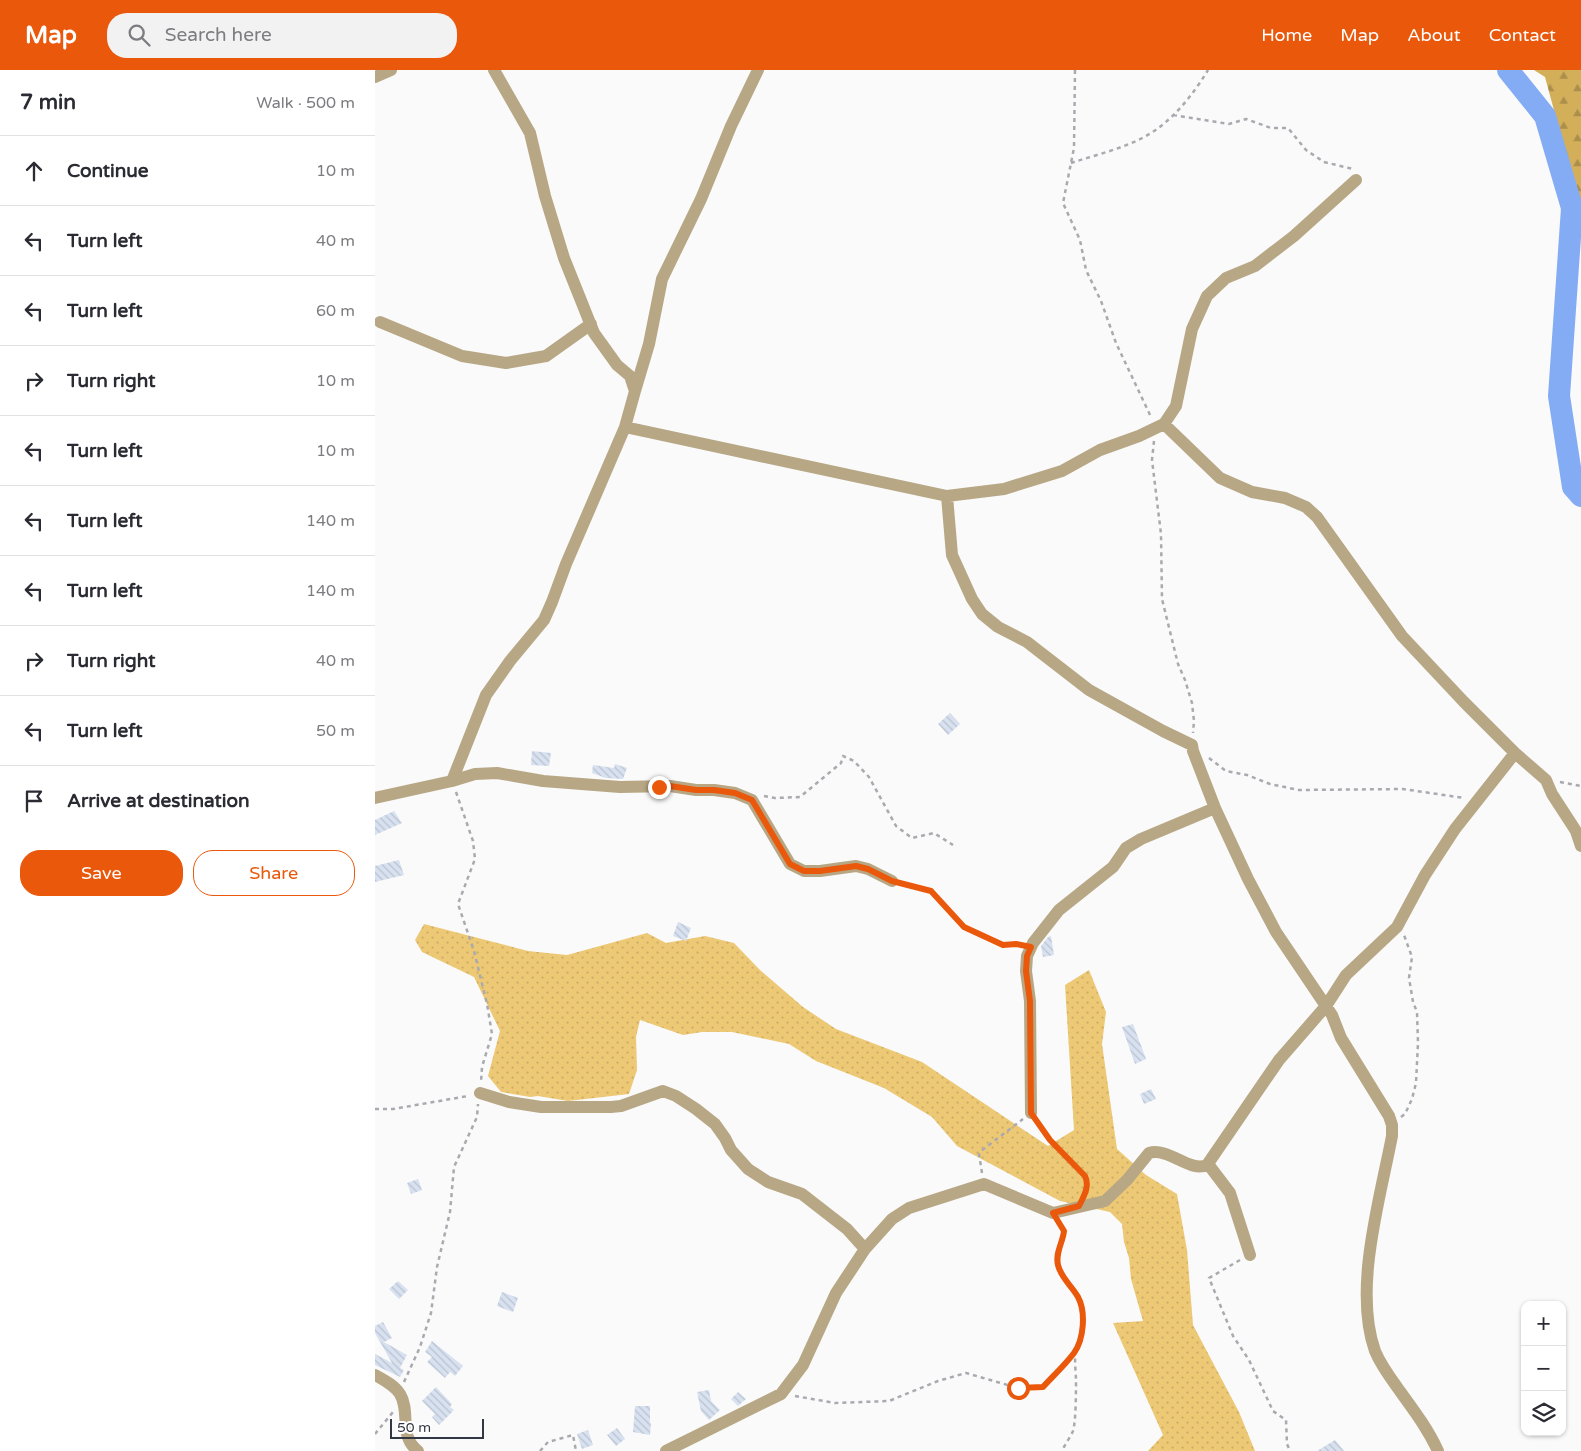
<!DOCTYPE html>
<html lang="en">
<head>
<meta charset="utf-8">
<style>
  :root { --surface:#fff; --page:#f2f2f3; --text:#2b2b33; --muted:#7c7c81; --line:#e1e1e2; --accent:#ea580c }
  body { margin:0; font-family:"Varela Round",sans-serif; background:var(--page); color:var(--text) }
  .controls { position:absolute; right:15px; bottom:15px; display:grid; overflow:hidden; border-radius:10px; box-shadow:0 1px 4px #0004 }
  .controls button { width:45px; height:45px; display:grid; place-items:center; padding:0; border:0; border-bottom:1px solid var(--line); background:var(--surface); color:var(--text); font:25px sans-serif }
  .scale { position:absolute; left:15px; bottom:12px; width:94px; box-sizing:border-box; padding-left:5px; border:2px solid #313843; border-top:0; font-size:14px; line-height:18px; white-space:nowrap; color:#313843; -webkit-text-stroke:4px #fff; paint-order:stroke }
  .stop { position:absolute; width:15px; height:15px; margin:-11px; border:4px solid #ea580c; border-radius:50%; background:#fff }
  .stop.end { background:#ea580c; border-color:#fff; box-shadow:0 1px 5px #0008 }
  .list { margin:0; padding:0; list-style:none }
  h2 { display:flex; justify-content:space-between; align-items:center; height:65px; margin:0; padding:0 20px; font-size:21px }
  h2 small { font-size:16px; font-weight:400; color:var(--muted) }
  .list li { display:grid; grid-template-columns:32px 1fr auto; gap:15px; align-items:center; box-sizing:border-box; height:70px; padding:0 20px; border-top:1px solid var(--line) }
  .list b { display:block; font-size:19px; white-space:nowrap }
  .list em { font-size:16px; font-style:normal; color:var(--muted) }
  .actions { display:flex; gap:10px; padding:15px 20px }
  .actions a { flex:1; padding:11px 0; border:1px solid var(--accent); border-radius:20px; text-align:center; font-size:18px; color:var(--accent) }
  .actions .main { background:var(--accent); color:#fff }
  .icon { flex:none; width:28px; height:28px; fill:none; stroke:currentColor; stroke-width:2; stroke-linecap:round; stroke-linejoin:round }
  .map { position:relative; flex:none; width:1206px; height:1381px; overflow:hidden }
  header { display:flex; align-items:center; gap:30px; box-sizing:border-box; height:70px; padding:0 25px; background:var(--accent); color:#fff }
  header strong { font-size:24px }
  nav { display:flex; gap:28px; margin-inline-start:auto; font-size:18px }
  .search { width:350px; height:45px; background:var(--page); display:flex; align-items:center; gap:12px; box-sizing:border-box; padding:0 18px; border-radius:20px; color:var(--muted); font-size:19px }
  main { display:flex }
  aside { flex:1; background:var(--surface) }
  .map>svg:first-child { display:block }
</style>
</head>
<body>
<header>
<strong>Map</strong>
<div class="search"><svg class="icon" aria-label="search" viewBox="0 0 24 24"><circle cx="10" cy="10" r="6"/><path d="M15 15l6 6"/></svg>Search here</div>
<nav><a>Home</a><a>Map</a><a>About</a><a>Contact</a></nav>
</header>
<main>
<aside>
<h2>7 min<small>Walk · 500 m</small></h2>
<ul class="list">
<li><svg class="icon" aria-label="ahead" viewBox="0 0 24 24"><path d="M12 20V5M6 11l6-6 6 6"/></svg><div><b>Continue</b></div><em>10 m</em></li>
<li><svg class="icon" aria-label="left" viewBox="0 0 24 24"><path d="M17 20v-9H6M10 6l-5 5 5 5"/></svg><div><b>Turn left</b></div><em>40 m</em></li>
<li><svg class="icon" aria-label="left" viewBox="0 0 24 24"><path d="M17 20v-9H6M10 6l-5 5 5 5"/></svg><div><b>Turn left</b></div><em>60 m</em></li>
<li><svg class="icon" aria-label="right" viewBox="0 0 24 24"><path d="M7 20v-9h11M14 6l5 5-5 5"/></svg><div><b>Turn right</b></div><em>10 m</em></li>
<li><svg class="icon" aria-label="left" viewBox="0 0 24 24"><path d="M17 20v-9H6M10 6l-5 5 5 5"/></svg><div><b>Turn left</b></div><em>10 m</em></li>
<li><svg class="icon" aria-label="left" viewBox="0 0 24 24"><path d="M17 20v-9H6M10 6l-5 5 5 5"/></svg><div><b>Turn left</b></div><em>140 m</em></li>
<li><svg class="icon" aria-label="left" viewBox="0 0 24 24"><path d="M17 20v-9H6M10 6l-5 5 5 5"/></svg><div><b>Turn left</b></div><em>140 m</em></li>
<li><svg class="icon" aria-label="right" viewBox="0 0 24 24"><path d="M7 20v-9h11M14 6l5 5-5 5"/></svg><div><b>Turn right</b></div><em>40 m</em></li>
<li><svg class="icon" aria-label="left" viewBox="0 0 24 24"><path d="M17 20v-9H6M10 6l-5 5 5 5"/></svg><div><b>Turn left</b></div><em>50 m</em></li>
<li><svg class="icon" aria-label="arrive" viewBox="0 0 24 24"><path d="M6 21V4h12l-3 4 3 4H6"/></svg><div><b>Arrive at destination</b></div></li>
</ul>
<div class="actions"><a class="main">Save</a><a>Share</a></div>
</aside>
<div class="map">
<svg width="1206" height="1381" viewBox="0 0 1206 1381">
  <defs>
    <pattern id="grass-dots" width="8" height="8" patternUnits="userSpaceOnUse" patternTransform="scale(1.25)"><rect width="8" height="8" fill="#edc976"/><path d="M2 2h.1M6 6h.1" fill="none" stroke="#ccad67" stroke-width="1.8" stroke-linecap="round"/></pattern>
    <pattern id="forest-firs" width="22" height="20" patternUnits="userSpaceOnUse" patternTransform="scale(1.25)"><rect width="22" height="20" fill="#d3af59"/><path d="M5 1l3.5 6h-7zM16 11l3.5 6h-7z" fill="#ac8f4b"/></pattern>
    <pattern id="building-back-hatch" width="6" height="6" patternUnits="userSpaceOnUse" patternTransform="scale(1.25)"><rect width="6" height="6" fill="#d8e1f0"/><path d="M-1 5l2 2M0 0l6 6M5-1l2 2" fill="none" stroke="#bac2cf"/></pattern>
  </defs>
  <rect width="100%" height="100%" fill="#fafafa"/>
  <path fill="url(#grass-dots)" d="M49,854L153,881L192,885L272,863L291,873L330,866L359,873L385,900L428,937L461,959L547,992L673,1076L699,1060L690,915L714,900L731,942L727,974L742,1079L771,1105L802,1124L812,1180L818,1255L864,1342L880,1381H773L788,1365L738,1253L768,1251L756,1209L754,1188L749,1172L747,1154L735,1142L685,1131L582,1076L557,1047L509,1018L441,991L414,974L357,962H327L308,965L265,950L261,967L262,1000L254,1024L193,1031L163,1026L155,1027L126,1022L113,1006L125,961L99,907L47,882L40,870Z"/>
  <path fill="url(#forest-firs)" d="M1159,0H1206V140L1170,7Z"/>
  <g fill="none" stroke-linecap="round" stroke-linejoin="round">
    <path stroke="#84acf4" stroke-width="22" d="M1133,0L1170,46L1197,138L1184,326L1198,417L1206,426"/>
  </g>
  <path fill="url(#building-back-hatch)" d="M575,643L585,654L573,665L563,654Z
    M157,681L176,683L174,696L156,695Z
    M240,694L252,698L248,709L231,708L217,703L218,695L239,698Z
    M19,741L27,753L0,765V750Z
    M24,790L29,805L0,812V796Z
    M303,852L316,858L311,871L298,866Z
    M676,866L679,885L668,887L666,876L673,867Z
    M758,954L771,989L760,994L747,957Z
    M776,1019L781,1029L769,1034L765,1024Z
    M43,1109L47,1120L36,1124L32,1113Z
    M23,1211L33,1220L24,1229L14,1219Z
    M127,1222L143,1228L138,1242L122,1236Z
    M8,1252L17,1268L9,1272L32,1285L25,1298L29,1300L25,1307L0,1295V1284L17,1293L0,1263V1256Z
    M57,1271L88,1296L80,1306L75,1302L70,1308L52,1292L57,1287L50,1282Z
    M61,1317L77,1334L75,1337L79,1340L64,1355L57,1347L60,1344L47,1331Z
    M334,1320L336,1331L345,1340L334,1350L326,1341L322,1322Z
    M363,1322L371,1329L363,1336L356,1329Z
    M260,1336H275V1353H276L275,1365L258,1362Z
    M242,1358L250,1369L241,1376L232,1365Z
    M213,1360L218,1375L207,1379L202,1364Z
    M960,1370L969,1381H942Z"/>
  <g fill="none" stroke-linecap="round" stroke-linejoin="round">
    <path stroke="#a8aaaf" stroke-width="2.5" stroke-dasharray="4 4" stroke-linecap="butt" d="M700,0L699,78L688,133L705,170L711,200L726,231L741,273L776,347
      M798,45L854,54L871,49L896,58H913L931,80L949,92L978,99
      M696,93C720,85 747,79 769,67C796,53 818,25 833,0
      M779,371L777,390L786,464L787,529L803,594L810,610L817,633L819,651L818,663
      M834,688L851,701L872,705L895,714L924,720L1028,719L1089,728
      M1185,712L1206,716
      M81,722L98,771L100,789L83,834L99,881L112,934L117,964L107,997L106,1012
      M389,726L400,728L425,727L466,693L468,686L479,691L494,707L521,756L537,768L559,763L578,775
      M528,814L556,821L589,857L628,875H644
      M0,1039H18L93,1026
      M1026,1047L1030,1044L1037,1029L1041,1013L1043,973L1042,942L1038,932L1034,908L1037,887L1029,865
      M662,1052L675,1070L710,1106L712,1118L709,1124
      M607,1103L604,1084L606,1081L648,1049
      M684,1154L689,1164C670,1213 701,1205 708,1243C710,1256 703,1268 701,1281C699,1290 701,1302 701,1311C701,1322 701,1351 698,1361C695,1368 690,1374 687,1381
      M865,1190L834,1208L858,1266L874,1290L898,1341L911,1350L912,1374L915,1381
      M29,1312L45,1277L56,1243L62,1197L75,1142L79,1097L102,1047L103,1034
      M420,1326L460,1333L514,1331L563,1311L591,1303L643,1318L668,1317L701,1282
      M0,1364L18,1342
      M165,1381L173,1372L198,1365L201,1381"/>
    <path stroke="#b7a785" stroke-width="12" d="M0,7L16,0
      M5,252L87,286L131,293L171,286L216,254
      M260,321L274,274L287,209L326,129L356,56L383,0
      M789,354L845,408L877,422L910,428L931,437L942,447L1027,566L1089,632L1140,683L1171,710L1177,724L1201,761L1206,776
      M250,357L572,426L629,419L687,401L725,380L764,366L789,354L801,336L817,259L832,226L851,208L880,196L919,166L981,110
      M572,426L577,485L597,529L607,544L623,557L652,572L714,620L788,661L817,675L818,681L840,738L873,809L901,862L957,945L966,968L1014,1046L1017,1055V1066C1005,1129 978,1219 1000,1281C1005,1293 1014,1306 1022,1317C1037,1338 1052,1357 1063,1381
      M77,711L100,704L122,703L168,711L245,717L295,716L321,720H339L360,723L377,730L415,794L429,801H445L481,796L493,799L517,811
      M0,728L77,711L111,625L135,591L169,550L177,532L191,494L250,357L260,321L255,306L242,295L219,263L189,188L170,126L155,63L119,0
      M105,1023L134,1032L166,1037H236L246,1036L288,1021L301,1026L321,1039L340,1054L350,1068L356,1080L373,1099L393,1112L427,1124L472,1159L490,1179
      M656,1043L655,931L651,901L652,886L658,873L684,840L738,797L751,778L766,769L840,738
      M833,1094L855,1123L875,1185
      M0,1305C9,1310 19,1315 25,1324C36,1342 23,1366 43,1381
      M291,1381L406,1324L428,1295L461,1223L490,1179L517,1149L534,1138L609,1114L678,1143L730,1131L752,1110L774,1083C794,1077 815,1103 832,1095L904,990L951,936L971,905L1022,857L1050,805L1080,759L1140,683"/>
  </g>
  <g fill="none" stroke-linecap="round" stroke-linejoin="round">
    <path stroke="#ea580c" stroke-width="6" d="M284,717L295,716L321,720H339L360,723L377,730L415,794L429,801H445L481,796L493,799L517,811L556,821L589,857L628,875L641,874L656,877L652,886L651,901L655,931L656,1043L675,1070L710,1106C715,1116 709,1126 704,1136L678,1143L689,1161C688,1172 680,1183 683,1195C686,1208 697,1216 703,1227C711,1242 709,1269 699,1283C690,1295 678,1306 668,1317L643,1318"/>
  </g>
</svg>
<div class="controls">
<button>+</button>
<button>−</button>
<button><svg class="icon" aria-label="layers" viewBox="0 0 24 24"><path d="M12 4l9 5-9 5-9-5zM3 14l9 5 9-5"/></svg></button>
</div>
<div class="scale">50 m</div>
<div class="stop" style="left:643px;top:1318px"></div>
<div class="stop end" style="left:284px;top:717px"></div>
</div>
</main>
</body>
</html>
